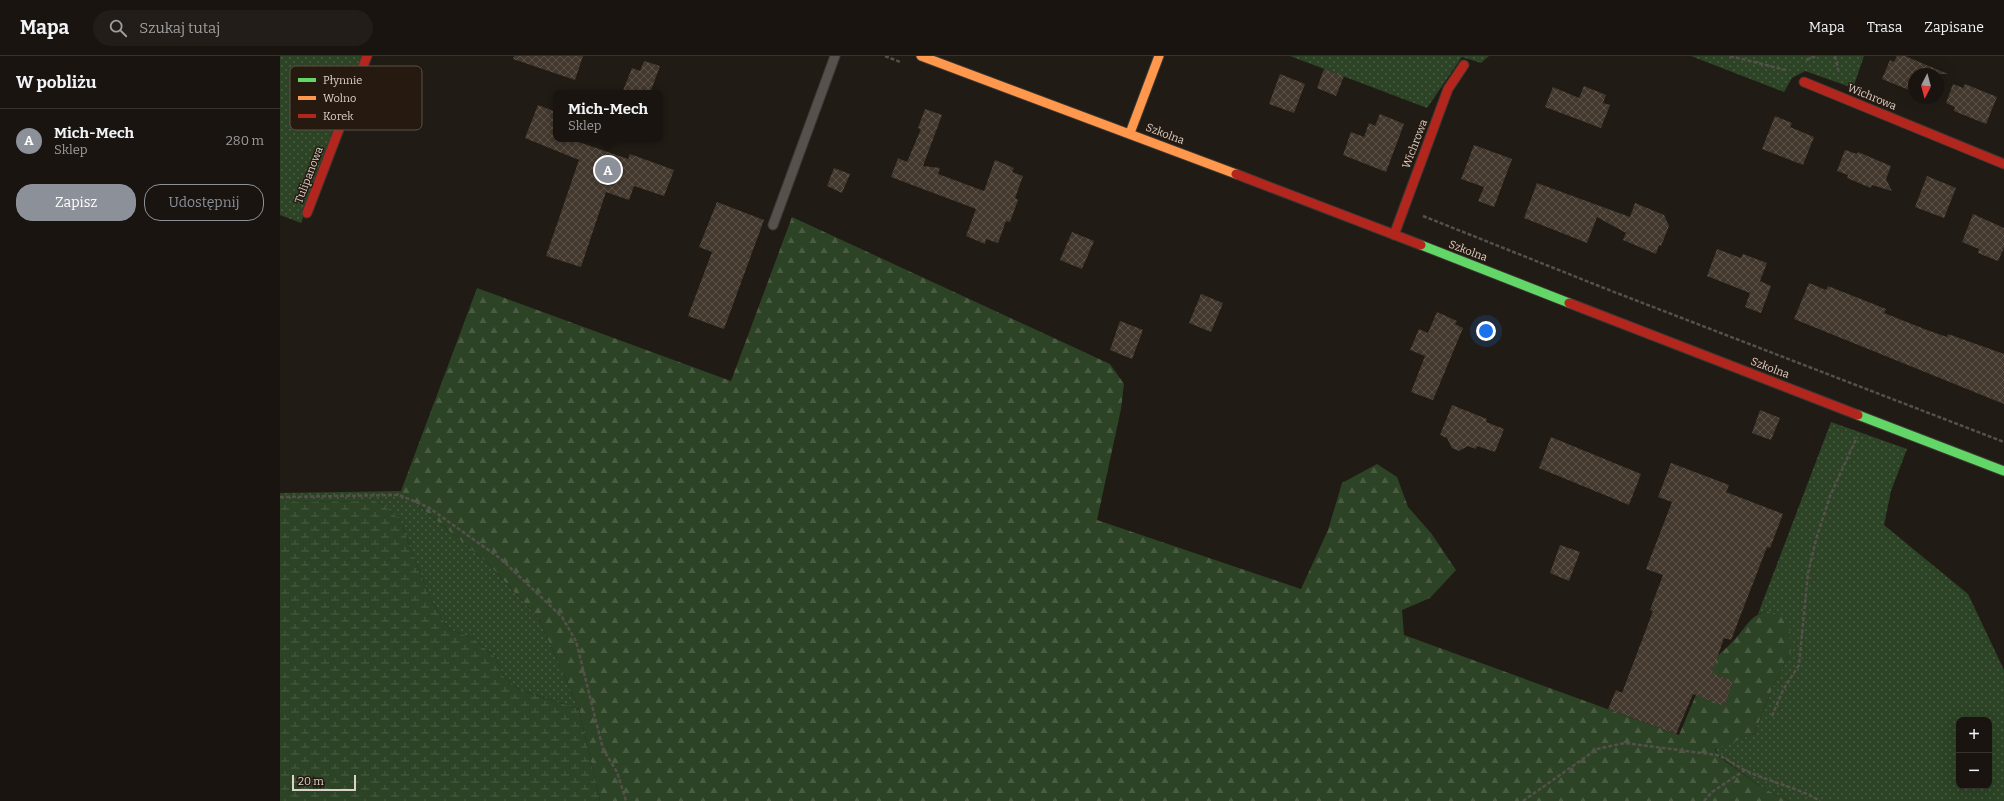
<!DOCTYPE html>
<html lang="pl">
<head>
<meta charset="utf-8">
<style>
  :root { --surface:#191410; --page:#221d19; --text:#f1f3f6; --muted:#9f9e9f; --line:#373330; --accent:#8c9099 }
  body { margin:0; font-family:Bitter,serif; background:var(--page); color:var(--text) }
  .controls { position:absolute; right:12px; bottom:12px; display:grid; overflow:hidden; border-radius:8px; box-shadow:0 4px 16px #0002 }
  .controls button { width:36px; height:36px; display:grid; place-items:center; padding:0; border:0; border-bottom:1px solid var(--line); background:var(--surface); color:var(--text); font:20px sans-serif }
  .compass { position:absolute; left:1628px; top:12px; width:36px; height:36px; border-radius:50%; background:var(--surface); box-shadow:0 4px 16px #0002; rotate:186deg }
  .scale { position:absolute; left:12px; bottom:10px; width:64px; box-sizing:border-box; padding-left:4px; border:2px solid #dbd2cc; border-top:0; font-size:11px; line-height:14px; white-space:nowrap; color:#dbd2cc; -webkit-text-stroke:3px #261a10; paint-order:stroke }
  .you { position:absolute; left:1206px; top:275px; width:14px; height:14px; margin:-10px; border:3px solid #fff; border-radius:50%; background:#1a73e8; box-shadow:0 0 0 6px #1a73e833 }
  .badge { display:grid; place-items:center; width:26px; height:26px; border-radius:50%; background:var(--accent); color:#fff; font-size:13px; font-weight:700 }
  .pin { position:absolute; translate:-50% -50%; border:2px solid #fff; box-shadow:0 1px 4px #0006 }
  .popup { position:absolute; left:273px; top:34px; width:110px; height:52px; box-sizing:border-box; display:grid; place-content:center; border-radius:8px; background:var(--surface); filter:drop-shadow(0 1px 3px #0005); font-size:13px; white-space:nowrap; color:var(--muted) }
  .popup b { font-size:15px; color:var(--text) }
  .popup::after { content:''; position:absolute; left:50%; top:100%; margin-left:-8px; border:8px solid transparent; border-top-color:var(--surface) }
  .list { margin:0; padding:0; list-style:none }
  h2 { display:flex; justify-content:space-between; align-items:center; height:52px; margin:0; padding:0 16px; font-size:17px }
  h2 small { font-size:13px; font-weight:400; color:var(--muted) }
  .list li { display:grid; grid-template-columns:26px 1fr auto; gap:12px; align-items:center; box-sizing:border-box; height:64px; padding:0 16px; border-top:1px solid var(--line) }
  .list b { display:block; font-size:15px; white-space:nowrap }
  .list p { margin:0; font-size:13px; white-space:nowrap; color:var(--muted) }
  .list em { font-size:13px; font-style:normal; color:var(--muted) }
  .actions { display:flex; gap:8px; padding:12px 16px }
  .actions a { flex:1; padding:9px 0; border:1px solid var(--accent); border-radius:16px; text-align:center; font-size:14px; color:var(--accent) }
  .actions .main { background:var(--accent); color:#fff }
  .icon { flex:none; width:22px; height:22px; fill:none; stroke:currentColor; stroke-width:2; stroke-linecap:round; stroke-linejoin:round }
  .map { position:relative; flex:none; width:1724px; height:745px; overflow:hidden }
  header { display:flex; align-items:center; gap:24px; box-sizing:border-box; height:56px; padding:0 20px; background:var(--surface); border-bottom:1px solid var(--line) }
  header strong { font-size:19px }
  nav { display:flex; gap:22px; margin-inline-start:auto; font-size:14px }
  .search { width:280px; height:36px; background:var(--page); display:flex; align-items:center; gap:10px; box-sizing:border-box; padding:0 14px; border-radius:22px; color:var(--muted); font-size:15px }
  main { display:flex }
  aside { flex:1; background:var(--surface) }
  .map>svg:first-child { display:block }
</style>
</head>
<body>
<header>
<strong>Mapa</strong>
<div class="search"><svg class="icon" aria-label="search" viewBox="0 0 24 24"><circle cx="10" cy="10" r="6"/><path d="M15 15l6 6"/></svg>Szukaj tutaj</div>
<nav><a>Mapa</a><a>Trasa</a><a>Zapisane</a></nav>
</header>
<main>
<aside>
<h2>W pobliżu<small></small></h2>
<ul class="list">
<li><span class="badge">A</span><div><b>Mich-Mech</b><p>Sklep</p></div><em>280 m</em></li>
</ul>
<div class="actions"><a class="main">Zapisz</a><a>Udostępnij</a></div>
</aside>
<div class="map">
<svg width="1724" height="745" viewBox="0 0 1724 745">
  <defs>
    <pattern id="grass-dots" width="8" height="8" patternUnits="userSpaceOnUse"><rect width="8" height="8" fill="#2c4325"/><path d="M2 2h.1M6 6h.1" fill="none" stroke="#4a5d43" stroke-width="1.8" stroke-linecap="round"/></pattern>
    <pattern id="forest-firs" width="22" height="20" patternUnits="userSpaceOnUse"><rect width="22" height="20" fill="#2c4325"/><path d="M5 1l3.5 6h-7zM16 11l3.5 6h-7z" fill="#4a5d43"/></pattern>
    <pattern id="wetland-marsh" width="20" height="14" patternUnits="userSpaceOnUse"><rect width="20" height="14" fill="#2c4325"/><path d="M1 5h8M5 5V1M11 12h8M15 12V8" fill="none" stroke="#4a5d43"/></pattern>
    <pattern id="building-cross-hatch" width="8" height="8" patternUnits="userSpaceOnUse"><rect width="8" height="8" fill="#43382d"/><path d="M0 0l8 8M0 8l8-8" fill="none" stroke="#5e544a"/></pattern>
  </defs>
  <rect width="100%" height="100%" fill="#211b15"/>
  <path fill="url(#grass-dots)" fill-rule="evenodd" d="M0,0H86L21,167L0,159Z
    M1010,0H1209L1201,7L1182,1L1147,52Z
    M1411,0H1584L1573,32L1525,15L1512,22L1504,36Z
    M1551,366L1627,393L1611,435L1604,469L1688,538L1724,614V745H1509L1483,732L1438,699L1435,692L1474,678L1494,628L1511,595L1486,555L1478,558ZM1679,664H1709V730H1679Z
    M121,435L208,507L259,563L299,653L240,634L224,621L215,601L194,583L169,573L153,548L131,495L121,465L105,450L95,445L0,446V437Z"/>
  <path fill="url(#forest-firs)" d="M512,161L830,308L844,328L841,353L817,464L1021,533L1048,474L1062,427L1097,408L1117,421L1128,451L1151,477L1176,514L1150,542L1122,554L1124,579L1399,679L1430,606C1439,599 1448,591 1456,582C1467,570 1469,561 1486,555L1509,564L1511,595L1494,628L1474,678L1435,693L1438,700L1483,732L1509,745H320L299,653L259,563L208,507L121,435L197,232L451,325Z"/>
  <path fill="url(#wetland-marsh)" d="M95,445L105,450L121,465L131,495L153,548L169,573L194,583L215,601L224,621L240,634L299,653L320,745H0V446Z"/>
  <path fill="url(#building-cross-hatch)" d="M234,0H303L295,24L233,3Z
    M1617,0H1625L1668,18H1634V36L1602,23L1610,4L1614,6Z
    M364,5L380,10L370,37H342L352,12L360,15Z
    M1044,13L1064,20L1056,40L1037,32Z
    M1000,18L1025,28L1014,57L989,48Z
    M1673,28L1683,32L1685,28L1717,41L1706,68L1674,55L1675,51L1666,47Z
    M1304,30L1326,39L1323,47L1330,49L1321,72L1265,51L1273,31L1299,42Z
    M258,49L276,56V83H290L348,103L350,98L394,114L384,140L354,130L349,144L326,136L301,211L266,200L299,104L245,82Z
    M645,53L662,59L643,110L660,112L658,118L704,135L715,104L734,112L732,116L743,120L735,142L738,144L730,166L726,165L718,187L706,183L705,188L686,180L696,153L611,121L618,102L627,106L641,73L638,72Z
    M1100,58L1124,68L1106,116L1063,99L1071,76L1084,81L1089,67L1095,70Z
    M1495,60L1512,67L1510,71L1534,81L1523,109L1482,93Z
    M1194,89L1232,103L1214,151L1198,145L1204,131L1181,123Z
    M1565,94L1577,98L1578,96L1611,110L1606,123L1612,135L1592,129L1591,132L1567,122L1568,119L1557,115Z
    M554,112L570,118L562,137L547,130Z
    M1647,120L1676,132L1664,162L1635,151Z
    M1257,127L1350,161L1355,147L1384,159L1389,170L1381,190L1379,189L1376,198L1343,184L1346,177L1317,161L1307,187L1244,162Z
    M437,146L484,164L444,273L408,260L432,196L419,191Z
    M1693,158L1724,172V192L1718,205L1698,197L1699,193L1682,186Z
    M792,176L814,185L802,213L780,204Z
    M1437,193L1461,202L1463,198L1487,207L1480,225L1491,230L1481,257L1465,251L1470,237L1427,220Z
    M1529,227L1546,234L1548,230L1606,253L1604,257L1647,274L1667,281L1668,278L1724,298V348L1514,263Z
    M921,238L943,247L931,276L909,267Z
    M1157,256L1177,265L1175,268L1183,272L1153,344L1131,336L1145,300L1130,294L1139,273L1148,277Z
    M840,265L863,274L852,303L830,294Z
    M1172,349L1207,363L1206,366L1224,373L1215,396L1197,390L1196,393L1188,390L1179,395L1172,392L1167,382L1160,379Z
    M1480,354L1500,362L1491,384L1472,377Z
    M1271,381L1361,418L1349,449L1259,412Z
    M1391,407L1449,429L1446,436L1503,458L1490,492L1487,491L1451,584L1444,582L1432,617L1453,625L1444,650L1413,638L1396,678L1328,653L1336,634L1342,637L1373,555L1370,554L1383,519L1366,513L1392,446L1378,441Z
    M1280,489L1300,496L1289,525L1270,517Z"/>
  <g fill="none" stroke-linecap="round" stroke-linejoin="round">
    <g stroke="#3c3732" stroke-width="11">
      <path id="lane" d="M493,169L555,0"/>
    </g>
    <g stroke="#3c3732" stroke-width="11">
      <path id="fast" d="M1141,189L1289,247
        M1578,359L1724,415"/>
    </g>
    <g stroke="#3c3732" stroke-width="11">
      <path id="slow" d="M641,0L956,118
        M850,77L879,0"/>
    </g>
    <g stroke="#3c3732" stroke-width="11">
      <path id="jam" d="M1524,26L1724,108
        M956,118L1141,189
        M27,157L87,0
        M1114,179L1168,33L1184,9
        M1289,247L1578,359"/>
    </g>
    <path stroke="#55504b" stroke-width="2.5" stroke-dasharray="4 2" stroke-linecap="butt" d="M605,0L620,6
      M1450,0L1506,14
      M1555,0L1559,17
      M1526,4L1536,0
      M1143,160L1329,234L1724,386
      M0,441L119,439L148,451L221,503L282,561L296,585L323,693L337,716L346,745
      M1492,660L1503,634L1519,609L1528,517L1537,480L1550,440L1577,381
      M1243,745L1317,693L1345,687L1437,699C1448,703 1455,709 1465,714C1489,726 1517,731 1540,745
      M1424,745L1432,736L1465,714"/>
    <use href="#lane" stroke="#57514d" stroke-width="9"/>
    <use href="#fast" stroke="#63d668" stroke-width="9"/>
    <use href="#slow" stroke="#ff974d" stroke-width="9"/>
    <use href="#jam" stroke="#b3261e" stroke-width="9"/>
  </g>
  <g text-anchor="middle" dominant-baseline="central" stroke-width="3" stroke-linejoin="round" paint-order="stroke">
    <g font-size="11" fill="#dbd2cc" stroke="#261a10">
      <text transform="translate(1592 41) rotate(22)">Wichrowa</text>
      <text transform="translate(885 78) rotate(21)">Szkolna</text>
      <text transform="translate(1135 88) rotate(-69)">Wichrowa</text>
      <text transform="translate(29 119) rotate(-69)">Tulipanowa</text>
      <text transform="translate(1188 195) rotate(21)">Szkolna</text>
      <text transform="translate(1490 312) rotate(21)">Szkolna</text>
    </g>
  </g>
  <rect x="10" y="10" width="132" height="64" rx="6" fill="#261a10" stroke="#5c5148" stroke-width="1"/>
  <rect x="18" y="22" width="18" height="4" fill="#63d668"/>
  <rect x="18" y="40" width="18" height="4" fill="#ff974d"/>
  <rect x="18" y="58" width="18" height="4" fill="#b3261e"/>
  <g font-size="11" fill="#dbd2cc">
    <text x="43" y="28">Płynnie</text>
    <text x="43" y="46">Wolno</text>
    <text x="43" y="64">Korek</text>
  </g>
</svg>
<div class="controls">
<button>+</button>
<button>−</button>
</div>
<svg class="compass" viewBox="-18 -18 36 36"><path d="M0-13l5 13h-10z" fill="#e53935"/><path d="M0 13l5-13h-10z" fill="#9f9e9f"/></svg>
<div class="scale">20 m</div>
<div class="you"></div>
<div class="pin badge" style="left:328px;top:114px">A</div>
<div class="popup"><b>Mich-Mech</b>Sklep</div>
</div>
</main>
</body>
</html>
